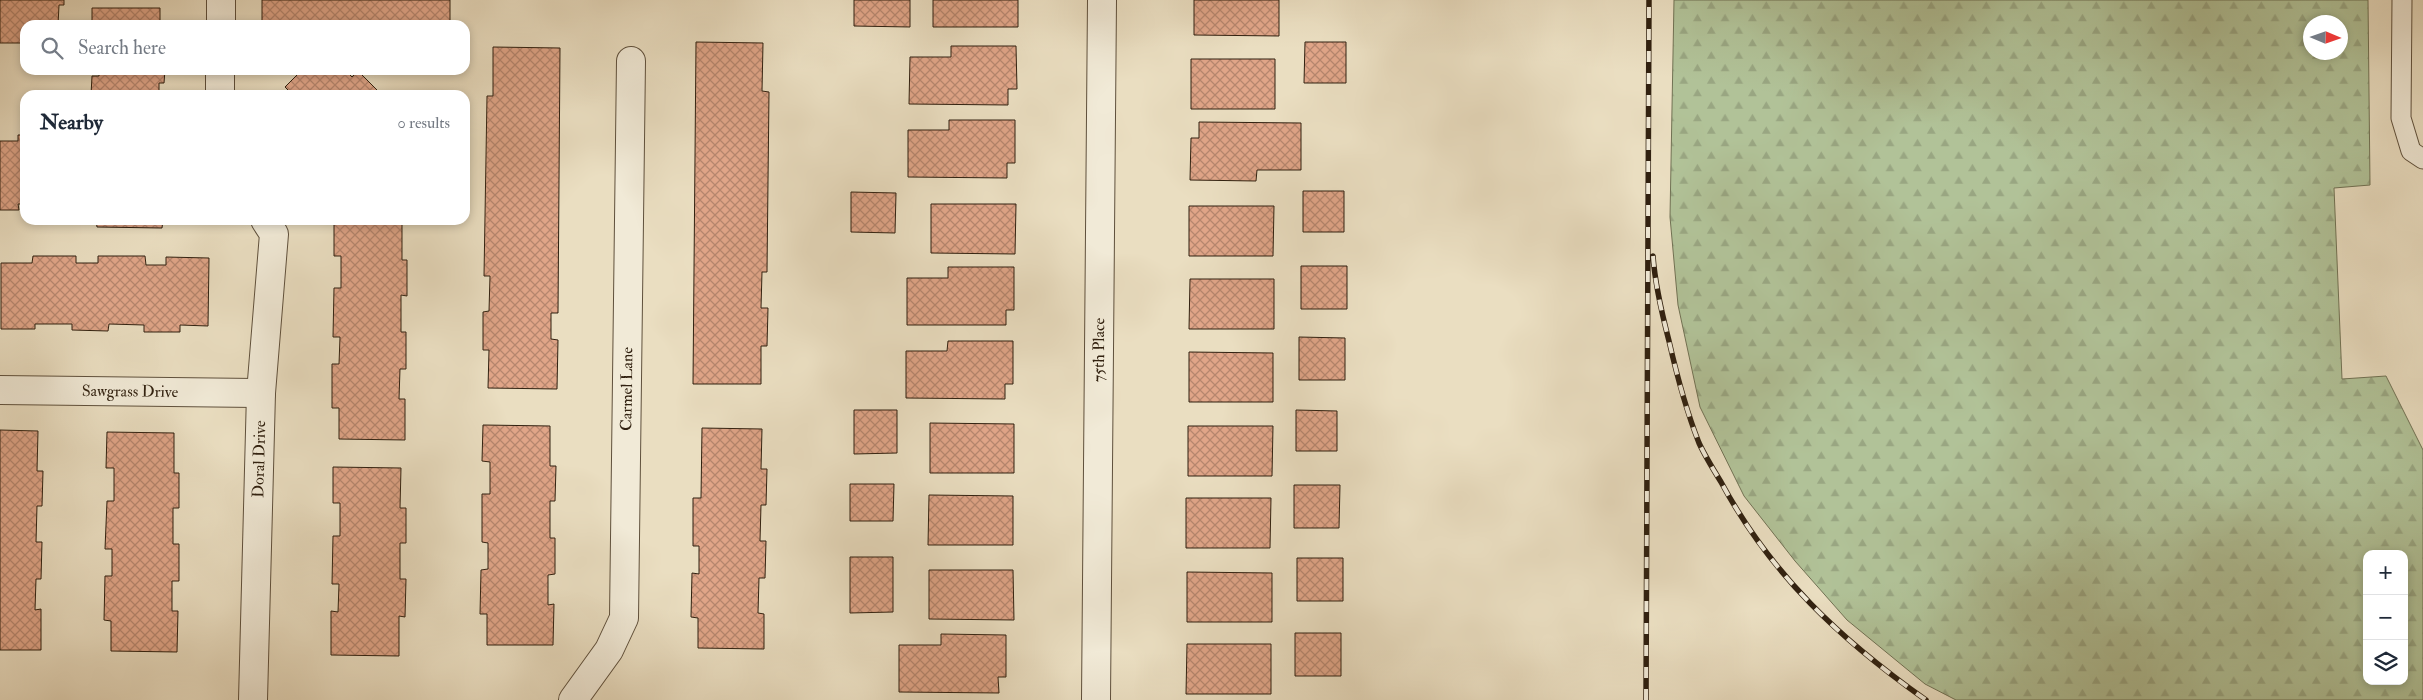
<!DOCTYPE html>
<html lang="en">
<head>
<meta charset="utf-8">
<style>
  :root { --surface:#fff; --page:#f6f6f7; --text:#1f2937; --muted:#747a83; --line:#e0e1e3 }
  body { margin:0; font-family:"IM FELL Double Pica",serif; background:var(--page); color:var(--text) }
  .controls { position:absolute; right:15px; bottom:15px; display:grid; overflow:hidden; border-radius:10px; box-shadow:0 2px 8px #0003 }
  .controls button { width:45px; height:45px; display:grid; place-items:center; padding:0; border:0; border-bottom:1px solid var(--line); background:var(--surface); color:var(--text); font:25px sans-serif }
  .compass { position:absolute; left:2303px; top:15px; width:45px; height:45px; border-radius:50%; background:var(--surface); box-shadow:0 2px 8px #0003; rotate:92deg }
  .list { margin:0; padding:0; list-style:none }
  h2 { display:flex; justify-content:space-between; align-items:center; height:65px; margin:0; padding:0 20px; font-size:21px }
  h2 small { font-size:16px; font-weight:400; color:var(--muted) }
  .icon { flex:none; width:28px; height:28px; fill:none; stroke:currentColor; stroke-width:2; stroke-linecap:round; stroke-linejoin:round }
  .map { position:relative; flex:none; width:2423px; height:700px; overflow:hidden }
  .search { position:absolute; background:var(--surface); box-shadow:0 2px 8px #0003; left:20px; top:20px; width:450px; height:55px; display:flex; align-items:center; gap:12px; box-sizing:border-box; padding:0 18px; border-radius:15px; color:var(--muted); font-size:19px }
  .panel { position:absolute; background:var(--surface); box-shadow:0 2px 8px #0003; left:20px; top:90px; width:450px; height:135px; border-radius:15px }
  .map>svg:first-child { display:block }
</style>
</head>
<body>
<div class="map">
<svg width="2423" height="700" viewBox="0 0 2423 700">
  <defs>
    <pattern id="forest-firs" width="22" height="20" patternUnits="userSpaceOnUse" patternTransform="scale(1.25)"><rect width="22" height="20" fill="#b1c298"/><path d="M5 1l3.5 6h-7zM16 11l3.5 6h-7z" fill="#99a682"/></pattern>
    <pattern id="building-cross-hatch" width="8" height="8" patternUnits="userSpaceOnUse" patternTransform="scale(1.25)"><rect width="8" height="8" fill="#e0a588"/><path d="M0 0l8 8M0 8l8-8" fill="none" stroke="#b6866e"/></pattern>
  </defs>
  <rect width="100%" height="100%" fill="#eadec1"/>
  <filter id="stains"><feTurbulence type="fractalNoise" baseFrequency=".004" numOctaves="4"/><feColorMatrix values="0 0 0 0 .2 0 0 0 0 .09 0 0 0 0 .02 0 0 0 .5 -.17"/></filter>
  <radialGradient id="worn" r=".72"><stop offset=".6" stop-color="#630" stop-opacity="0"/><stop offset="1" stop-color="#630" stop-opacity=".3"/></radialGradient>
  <path fill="url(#forest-firs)" stroke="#717254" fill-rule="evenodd" d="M1674,0H2368L2370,185L2334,188L2342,379L2386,376L2423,450V700H1956L1925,684L1847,620L1795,561L1744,496L1700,407L1678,305L1670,217ZM2310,22H2340V52H2310ZM2367,554H2404V681H2367Z"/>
  <path fill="url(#building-cross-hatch)" stroke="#312110" d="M0,0H64V5H59L58,25H25V43H0Z
    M262,0H450V25L262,24Z
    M854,0H910V27L854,26Z
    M933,0H1018V27H933Z
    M1194,0H1279V36L1194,35Z
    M92,8H160V25H92Z
    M696,42L763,43L762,91L769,92L767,272H762L761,308H768L767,346H761V384H693Z
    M1305,42H1346V83H1304Z
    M951,46H1016L1017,89H1008V105L909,104L910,57H951Z
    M493,47L560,48L558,313H551V339L558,340L557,389L488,388L489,350H483V312L489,311L490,276H484L487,96H493Z
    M1191,59H1275V109H1191Z
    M99,70H165L164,83H159V95H91L92,76H99Z
    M302,70H345L352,77L358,71L382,95H293L285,87Z
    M949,120H1015V163H1007V178L908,177V130H949Z
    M1199,122L1301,123V170H1257L1256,181L1190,180L1191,138H1199Z
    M18,135H25V204H18L19,210H0V141H18Z
    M1303,191H1344V232H1303Z
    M851,192L896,193L895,233L851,232Z
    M931,204H1016L1015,254L931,253Z
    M1189,206H1274L1273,256H1189Z
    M96,220H163L162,228L97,227Z
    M334,220H402V260H407V296L401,295V332H406V369H400L399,399H405V440L339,439V408H332V364H339L340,337H333L334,288H341V256H334Z
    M33,256H76V263H98V256H145L146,265H166V257L209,258L208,326L180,325V332H144V325L109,324L108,331L72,330V324H35V329H1V263H32Z
    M1301,266H1347V309H1301Z
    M948,267H1014V310H1006V325H907V278H948Z
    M1190,279H1274V329H1189Z
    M1299,337L1345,338V380H1299Z
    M948,341H1013V384H1005V399L906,398V351H947Z
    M1189,352L1273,353V402H1189Z
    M854,410H897V453L854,454Z
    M1296,410L1337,411V451H1296Z
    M930,423L1014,424V473H930Z
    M483,425L550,426V466H556L555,501H550V538H555V574L548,575V605L554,604L553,645H487V614H480L481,570L488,569V543L482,542V494H490V462L482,461Z
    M1188,426H1273L1272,476H1188Z
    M702,428L762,429L761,469H767L766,505H761L760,541H766L765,578H759L758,613L764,614V649L698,648V618L691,617L692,573L699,574V546H693V498H701Z
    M0,430L38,431L37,471H43L42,506H37L36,542H42L41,579H36L35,610L41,609V650H0Z
    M107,432L174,433V473H179V508H173V544H179V581H172V611H178L177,652L111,651V621L104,620L105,576H112V549H105L107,501H114V468H106Z
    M333,467L401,468L400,508H406V543H400V579H406L405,617L399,616V656L331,655V611L338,612L339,584H332L333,536H340V503H333Z
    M850,484H894L893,521H850Z
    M1294,485H1340L1339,528H1294Z
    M929,495L1013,496V545H928Z
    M1186,498H1271L1270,548H1186Z
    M850,557H893V612L850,613Z
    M1297,558H1343V601H1297Z
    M929,570H1013L1014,620L929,619Z
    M1187,572L1272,573V622H1187Z
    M1295,633H1341V676H1295Z
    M941,634L1006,635V677H998L999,693L899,692V645H941Z
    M1187,644H1271V694H1186Z"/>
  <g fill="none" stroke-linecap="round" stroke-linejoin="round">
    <g stroke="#5f503c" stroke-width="21">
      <path id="service" d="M2402,0L2401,118L2411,151L2423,159"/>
    </g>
    <g stroke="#5f503c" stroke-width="30">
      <g id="minor">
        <path d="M221,25V0"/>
        <path d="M220,95V70"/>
        <path id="s1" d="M0,390L261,393"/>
        <path id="s2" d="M253,700L261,393L274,234L265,220"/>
        <path id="s3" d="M573,700L609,650L624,618L631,61"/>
        <path id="s4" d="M1096,700L1102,0"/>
      </g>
    </g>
    <use href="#service" stroke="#f1ead7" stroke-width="19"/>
    <use href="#minor" stroke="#f1ead7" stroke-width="28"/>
    <g stroke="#312110" stroke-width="5.5">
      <path id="rail" d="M1653,256C1655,284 1662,314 1669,341C1677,376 1686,410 1699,443C1705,456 1713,469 1721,482C1771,575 1841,640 1926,700
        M1646,700L1649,0"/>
    </g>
    <use href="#rail" stroke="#f1ead7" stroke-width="4" stroke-dasharray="11" stroke-linecap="butt"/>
  </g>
  <g text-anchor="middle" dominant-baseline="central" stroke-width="4" stroke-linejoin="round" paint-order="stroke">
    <g font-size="16" fill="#312110" stroke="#f1ead7">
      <text stroke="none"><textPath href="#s4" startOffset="350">75th Place</textPath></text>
      <text stroke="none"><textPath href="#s3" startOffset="326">Carmel Lane</textPath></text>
      <text stroke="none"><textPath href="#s1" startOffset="130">Sawgrass Drive</textPath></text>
      <text stroke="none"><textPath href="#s2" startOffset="241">Doral Drive</textPath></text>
    </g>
  </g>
  <rect width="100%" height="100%" filter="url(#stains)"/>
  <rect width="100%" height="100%" fill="url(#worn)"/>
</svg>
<div class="controls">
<button>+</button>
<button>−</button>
<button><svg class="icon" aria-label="layers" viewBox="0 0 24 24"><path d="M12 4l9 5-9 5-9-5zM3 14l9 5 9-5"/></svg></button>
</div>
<svg class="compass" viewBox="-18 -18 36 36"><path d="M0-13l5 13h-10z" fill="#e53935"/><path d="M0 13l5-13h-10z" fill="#747a83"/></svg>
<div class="search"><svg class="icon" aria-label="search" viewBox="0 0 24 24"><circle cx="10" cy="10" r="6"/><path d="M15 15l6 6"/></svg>Search here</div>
<section class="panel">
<h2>Nearby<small>0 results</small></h2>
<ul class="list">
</ul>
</section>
</div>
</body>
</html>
